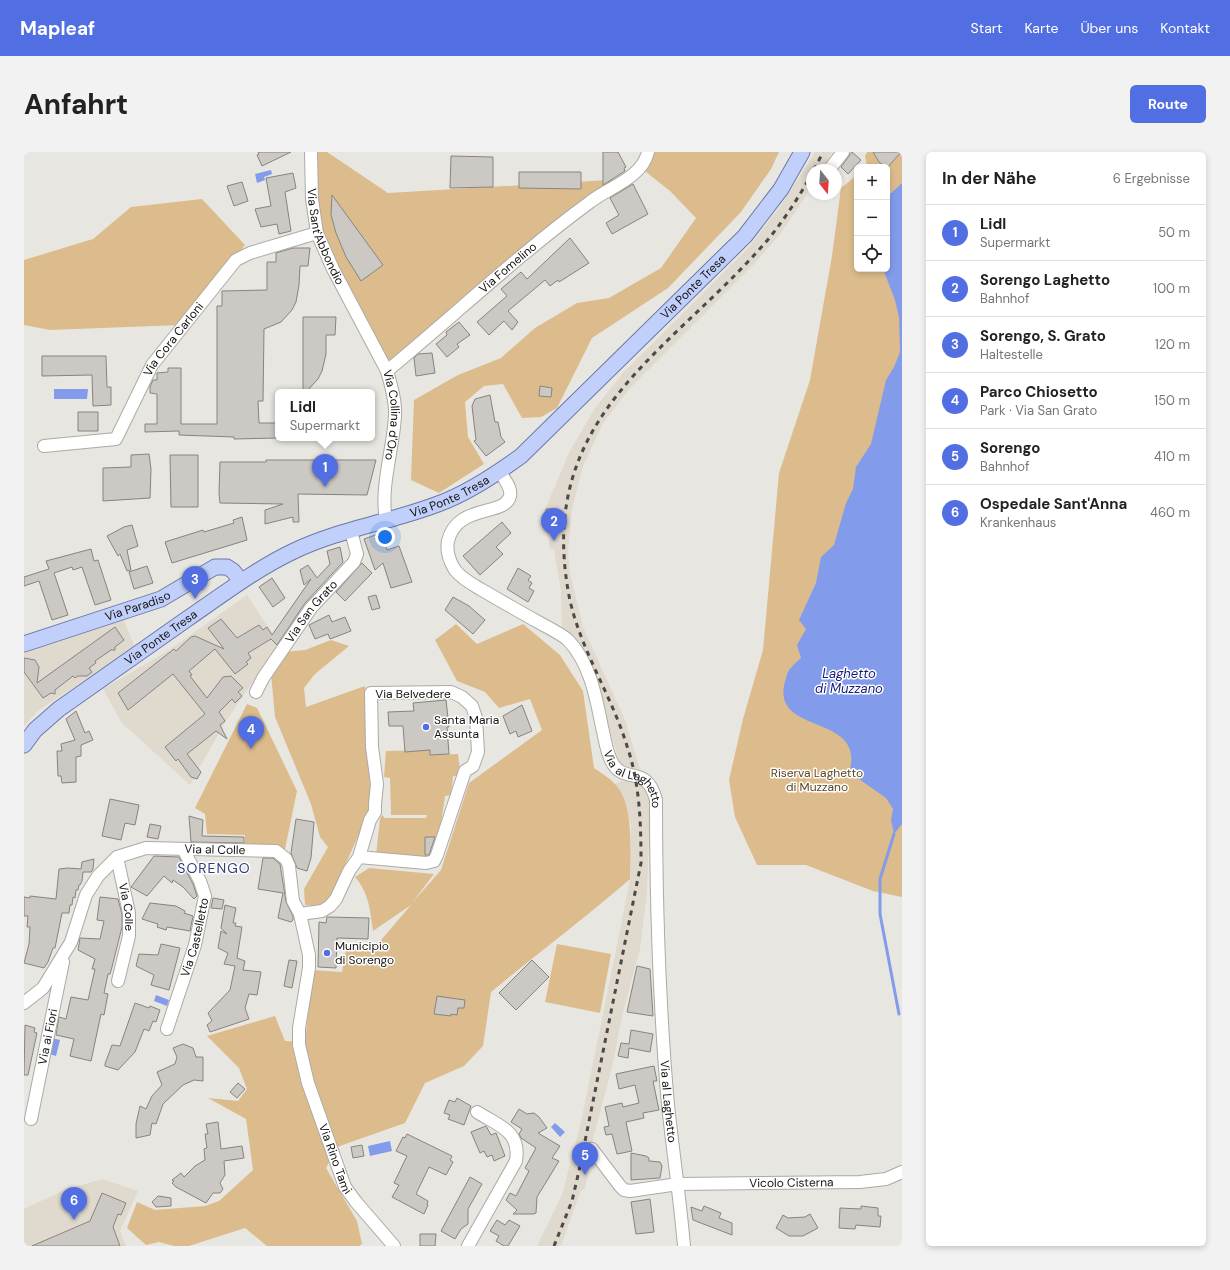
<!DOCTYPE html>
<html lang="de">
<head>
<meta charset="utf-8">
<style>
  :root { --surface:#fff; --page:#f2f2f2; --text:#222; --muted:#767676; --line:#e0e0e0; --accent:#526ee3 }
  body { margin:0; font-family:"DM Sans",sans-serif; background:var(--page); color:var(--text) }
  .controls { position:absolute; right:12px; top:12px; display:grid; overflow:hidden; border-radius:6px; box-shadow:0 2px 6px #0003 }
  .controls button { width:36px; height:36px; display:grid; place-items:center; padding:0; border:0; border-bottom:1px solid var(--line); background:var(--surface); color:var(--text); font:20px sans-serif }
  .compass { position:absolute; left:782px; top:12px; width:36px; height:36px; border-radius:50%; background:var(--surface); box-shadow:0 2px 6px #0003; rotate:163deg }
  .you { position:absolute; left:361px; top:385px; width:14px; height:14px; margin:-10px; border:3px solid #fff; border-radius:50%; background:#1a73e8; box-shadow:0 0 0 6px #1a73e833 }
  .badge { display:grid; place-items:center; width:26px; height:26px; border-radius:50%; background:var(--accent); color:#fff; font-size:13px; font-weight:700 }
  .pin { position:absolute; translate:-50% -33px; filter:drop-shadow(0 1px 2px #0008) }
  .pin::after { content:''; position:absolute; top:21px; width:14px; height:12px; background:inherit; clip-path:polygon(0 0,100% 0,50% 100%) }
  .popup { position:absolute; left:251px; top:237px; width:100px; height:52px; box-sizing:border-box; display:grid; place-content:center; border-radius:6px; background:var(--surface); filter:drop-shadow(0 1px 3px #0005); font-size:13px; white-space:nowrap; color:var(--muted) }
  .popup b { font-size:15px; color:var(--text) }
  .popup::after { content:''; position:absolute; left:50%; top:100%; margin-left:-8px; border:8px solid transparent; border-top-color:var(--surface) }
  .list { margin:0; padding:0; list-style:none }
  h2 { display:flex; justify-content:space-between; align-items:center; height:52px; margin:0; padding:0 16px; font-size:17px }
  h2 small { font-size:13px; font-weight:400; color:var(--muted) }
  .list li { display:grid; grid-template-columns:26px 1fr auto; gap:12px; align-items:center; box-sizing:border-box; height:56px; padding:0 16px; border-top:1px solid var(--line) }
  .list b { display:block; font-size:15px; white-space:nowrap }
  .list p { margin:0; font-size:13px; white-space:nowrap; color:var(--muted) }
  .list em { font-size:13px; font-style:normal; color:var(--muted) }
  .icon { flex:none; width:22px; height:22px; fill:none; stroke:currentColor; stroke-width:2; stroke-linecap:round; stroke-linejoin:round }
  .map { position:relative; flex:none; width:878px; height:1094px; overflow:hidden; border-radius:6px }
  header { display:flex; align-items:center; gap:24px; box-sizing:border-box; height:56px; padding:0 20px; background:var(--accent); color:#fff }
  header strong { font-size:19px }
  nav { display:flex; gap:22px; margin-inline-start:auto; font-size:14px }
  .intro { display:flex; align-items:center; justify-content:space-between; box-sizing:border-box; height:96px; padding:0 24px }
  h1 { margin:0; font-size:28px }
  .button { padding:10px 18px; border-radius:6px; background:var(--accent); color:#fff; font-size:14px; font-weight:700 }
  main { display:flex; gap:24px; padding:0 24px }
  aside { flex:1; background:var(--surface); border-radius:6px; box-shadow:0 2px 6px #0003 }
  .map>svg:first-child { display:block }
</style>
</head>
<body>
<header>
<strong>Mapleaf</strong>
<nav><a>Start</a><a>Karte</a><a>Über uns</a><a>Kontakt</a></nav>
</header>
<div class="intro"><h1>Anfahrt</h1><a class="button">Route</a></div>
<main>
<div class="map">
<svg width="878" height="1094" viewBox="0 0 878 1094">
  <rect width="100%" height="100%" fill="#e8e6e1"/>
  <path fill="#e0d9ce" d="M791,0H808L798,18H788V35L756,82L731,111L607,235L579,271L559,314L548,357L544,399L546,421L559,475L601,568L616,617L603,615L597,613L589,590L574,530L567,515L538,477L537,439L530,398L525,396V388L518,364L546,299L571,256L599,221L724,96L758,52Z
    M223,443L257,495L223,538L200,572L166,633L98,571L79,537L145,498Z
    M99,467L111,495L15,558L0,574V498Z
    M605,626L624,635L626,652L623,740L616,797L598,864L589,911L568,991V1002L561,1037L557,1038L537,1094H513L538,1043L557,970L593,793L606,727L607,674L600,647L591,632Z
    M78,1027L114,1039L96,1079L102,1094H0V1057L38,1039Z"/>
  <path fill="#dcbc8c" d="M287,0H303L364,41L602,27L363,219L297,80Z
    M619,0H755L747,17L717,60L644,136L568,186L533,256L517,265L498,266L479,232L460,234L441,250L444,285L460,312L415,341L387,328L390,248L434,223L477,206L511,176L553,151L585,146L637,116L672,66L646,39L617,16Z
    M843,0H878V745L849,739L782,713H733L711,665L705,628L719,567L739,498L755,321L786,228L808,104L817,36L833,23V117H863V15H842L843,14L841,4Z
    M178,47L221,93L156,173L26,178L0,173V108L69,87L107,55Z
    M432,472L453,492L499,472L536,503L559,539L570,616C577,621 584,625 590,631C611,651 606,700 606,727C561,766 513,802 467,840L459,894L440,914L401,931L381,971L313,995L302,1016L333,1069L338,1092L335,1094H243L221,1076L165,1094H150L135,1090L122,1093L103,1076L113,1050L131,1058L181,1054L195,1049L229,1018L222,967L184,946L214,949L223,937L215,916L183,884L251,864L261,889L281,890L289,818L318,820L322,798L352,794L387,753L349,779C346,758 345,741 331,725L345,716L410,722L388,751L417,718L445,631L518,578L506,547L475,556L461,540L433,529L411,488Z
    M307,488L325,494L291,522L280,536L282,555L341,534L347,655L307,745C298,753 293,755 281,753L280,737L304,695L296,685L287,652L251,565L247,522L259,500L281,498Z
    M223,552L233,556L273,639L261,697L221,694V683L183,682L181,662L171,656Z
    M406,598V603L434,602L436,618L434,624H429L427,643L421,644L415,685H401L402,708L352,703L356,667L358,663L361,666H402L403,663H367L366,626L360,625L362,599Z
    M533,792L587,802L576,861L521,850Z"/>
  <path fill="#829beb" d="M247,18L248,22L240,25L241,28L233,31L231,22Z
    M878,31V672L870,682L867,668L869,657L862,646L825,620C843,562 751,583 760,534C764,517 764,518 777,506L773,493L782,477L775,468L792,431L797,405L810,393L822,351L829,337L832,315L847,292L862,228L870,215L876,200L875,165L871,148L859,117H863V45Z
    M30,237H64L63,247H30Z
    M132,843L145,848L143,854L130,849Z
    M28,886L36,888L32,904L25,902Z
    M531,971L541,980L536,985L527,975Z
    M366,989L368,999L346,1004L344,994Z"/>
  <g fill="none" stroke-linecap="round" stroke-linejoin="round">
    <path stroke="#829beb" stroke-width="3" d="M870,682L856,727V762L875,862"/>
  </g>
  <path fill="#ccc9c4" stroke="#878480" d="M234,0H267L238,14L233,3L235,2Z
    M579,0H594L602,15L600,16L601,19L579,33Z
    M828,0L837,8L824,22L817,15Z
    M849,0H877L863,16L855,10Z
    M427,4L469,5V35L426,36Z
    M495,20H557V37L495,36Z
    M269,21L272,36L261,40L267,79L255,82L253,72L237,75L231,57L247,54L242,26Z
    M218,30L224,49L210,54L203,34Z
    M609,32L624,62L588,82L582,71L595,63L586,46Z
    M308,43L359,113L337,129L322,105L312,81L307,63Z
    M546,86L565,111L535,130L534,128L526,134L521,128L484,159L494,170L488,178L480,169L465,183L453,170L483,144L477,137L497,120L503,127Z
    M269,96H286L284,114H276L275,133L272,150L268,158L257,170L240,177L239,249H234L235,271H254V286L210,287V285L155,283V279L121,280V272H133V242L126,241V235L129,228H133V221L144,220V216H157V272H193V154H198V139L243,138V110H252V101Z
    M279,165H312L311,183H302V202L298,219L294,227L282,240H279Z
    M435,170L446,183L433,192L435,195L423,205L412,192L423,183L422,180Z
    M408,201L411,221L392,224L390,206L394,202Z
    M18,204H82L83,235H87V253L69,254L68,223L18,224Z
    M516,234L528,236L527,245L515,244Z
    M466,243L471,270H474L477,285L481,290L462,304L450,289L452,288L448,254L451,247Z
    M54,260H74V279H54Z
    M125,302L127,317L126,346L79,349V316L107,315V303Z
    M146,303H174V355H147Z
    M242,308H352L343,343L274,342L275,370H269V365L241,372V358L259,352L196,351L195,341L196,310H242Z
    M522,357H530V366L522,365Z
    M218,365L223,388L148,411L141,390L179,378L180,380L210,371L209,368Z
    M478,370L487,381L472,395L479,402L456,423L439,404Z
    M108,373L114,394L103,398L107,418L103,419L96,402L94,404L83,384L100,375Z
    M357,381L363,398L375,394L388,430L367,436L359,411L351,418L340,387Z
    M316,395L319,410L281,451L253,493L247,487L224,501L227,506L222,510L224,512L211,522L191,497L165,519L168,523L166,524L183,546L199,525L207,524L219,536L214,540L218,544L211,551L208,547L195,560L201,569L196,573L203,587L192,579L163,602L177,620L173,627L167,625L154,607L152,609L141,595L181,562L149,522L104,558L94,541L150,497L152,499L167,485L171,484L200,497L184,476L197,467L213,486L235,473L239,478L243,475L248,483L287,427L280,433L276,418L284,413L293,426L306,412L303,399Z
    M67,397L70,409L74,408L87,448L71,453L58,415L49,418L48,415L30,421L44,463L28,468L15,429L0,434V425L25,417L22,409Z
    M338,411L348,421L321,449L312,440Z
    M123,414L129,431L110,437L105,420Z
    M494,416L507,424L504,428L508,431L505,436L510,439L504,450L483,437Z
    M248,426L261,446L249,455L235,435Z
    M352,443L356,456L348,458L344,445Z
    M429,445L445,454L461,468L449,482L421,458Z
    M305,463L308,470L321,465L327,479L306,487L304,482L291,487L285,473Z
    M91,475L100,488L91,495V498H87L71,509L72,511L65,516L68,520L63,524H54L51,526L49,524L31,538V542L27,541L19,546L0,520V506L11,508L15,515L13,531Z
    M422,548L425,575H423L425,602L406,603V598L381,600L379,574H365L364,560L390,559L389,551Z
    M498,553L508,579L494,585L492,579L486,582L479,564Z
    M52,559L61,581L65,579L69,588L57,593V604L52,605V630L38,631L37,624H34L33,599H38L37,592L51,588L42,567Z
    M86,647L115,653L111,673L101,671L97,688L78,684Z
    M165,664L179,668L178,684L220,685V691L167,690Z
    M272,667L290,670L287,706L283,719L273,716L267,701Z
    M126,672L137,674L134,687L123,685Z
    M401,685H411L405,703H401Z
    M130,704L155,705L169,732L173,744L170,747L159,735L149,728L148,731L140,724L123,744L107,735Z
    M239,706H249L256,712L262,750L269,764V768L267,770L254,766L259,741L234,737Z
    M70,707L69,717L67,720H59L58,729L56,733H55L54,738H52L51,746L49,745L48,753H46L45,761H38L31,796H29L24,810L20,816L0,811L5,792L6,775H3L4,764H0V745L6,746V744L32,747L35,717L44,716L57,717L58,710Z
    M76,745L94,747L98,762V775L88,815L86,822H84L80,841L84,842L80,863L77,862L67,909L46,904L50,887L32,883L35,865L42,867L47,845L64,848L71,817H68L71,807L54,798L56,786L76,787L80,769L73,768Z
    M189,746L200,748L198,757L187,756Z
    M126,751L152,754L161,759L160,761L169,764L166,779L143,775L142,778L133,775L134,772L118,767Z
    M201,753L212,756L209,771H212L211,774L218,775L213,806L221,809L219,818L237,820L233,843L225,842L221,856L225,867L186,880L183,873L188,869L184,861L206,838L211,814L200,812L204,801L194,796L197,779L203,782L197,776Z
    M303,765L345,766L344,787L313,786L312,816L294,815L295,770L302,771Z
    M137,792L156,796L145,838L127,833L130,823L112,814L115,802L134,803Z
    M265,808L273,809L268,836L260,834Z
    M508,808L525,825L492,858L475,841Z
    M613,814L626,817L629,864L603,860Z
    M413,844L441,848L440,856H434L433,863L427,862V864L410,862Z
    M111,851L125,856L126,854L136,858L132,870L129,869L125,879L120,877L111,900L94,918L81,914V912L88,893L96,894Z
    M1,873L11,876L10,880L13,881L4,923H0Z
    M607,878L629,882L626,900L605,896L604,906L594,904L597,891L605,892Z
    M159,892L169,896L172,905H179V929L170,928L159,933L139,952L132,972L128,971L126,983L112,986V972L116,954L122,957L128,944L138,933L133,920L151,912L153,905L149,896Z
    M630,914L633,929H629L635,958L619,961L620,966L602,970L608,999L593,1002L588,982L582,983L580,975L585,974L581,955L598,951L599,955L615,951L611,933L595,937L592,922Z
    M214,931L221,937L213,946L206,940Z
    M433,946L447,954L440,973L424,967L426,963L420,961L425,948L431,950Z
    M495,957L503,962L510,961L515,965L523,976L514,981L536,994L528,1006L535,1009L513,1045L512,1061L509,1062H489L493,1058L482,1048L486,1041L492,1044L505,1019L501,1016L512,996L497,986L495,982L498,977L487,970Z
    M194,970L197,997L218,994L220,1006L200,1009L201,1023L196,1031L199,1037L196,1041H189L182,1051L152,1035L148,1031L150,1029L148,1028L157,1021L160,1025L171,1014L181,1008L180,997L183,996L181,982H184L182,972Z
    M462,974L467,983L472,981L481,1004L470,1009L468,1003L463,1005L460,999L456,1001L447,980Z
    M383,982L428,1004L426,1008L429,1010L422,1023L405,1015L392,1042L404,1049L403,1053H404L400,1062L368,1045L375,1033L370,1031L383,1004L372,999L379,985L381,986Z
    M338,993L340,1004L329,1006L327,995Z
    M607,1001L622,1004L625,1006V1009L636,1010L638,1014L636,1026L607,1028Z
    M446,1025L458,1032L444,1057V1072L437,1077L431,1087L417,1079Z
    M78,1041L102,1051L97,1063L94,1062L89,1075L96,1094H8L66,1069Z
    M134,1044L147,1046V1054L132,1055L128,1050Z
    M626,1047L630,1080L612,1082L607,1050Z
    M680,1054L697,1061L695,1066L708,1071V1083L669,1068L667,1055L678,1059Z
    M837,1054L854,1056V1064H857L856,1075L832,1073L831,1077L815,1076L816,1056L837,1057Z
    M786,1062L794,1076L779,1084H765L752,1076L759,1063L764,1066L781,1065Z
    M473,1068L481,1073L485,1068L496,1074L484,1094H480L472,1089L475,1084L466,1079Z
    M396,1082H412L411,1094H396Z"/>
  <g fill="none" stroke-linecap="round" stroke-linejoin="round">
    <g stroke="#adaaa6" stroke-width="14">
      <g id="minor">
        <path id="s1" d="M287,0L288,47L293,81L309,117L363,219C367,233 372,249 371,264C369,299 356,334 362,369"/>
        <path d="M805,18L819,0"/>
        <path id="s2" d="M363,219C431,163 495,102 566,50C585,35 618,26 624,0"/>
        <path id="s3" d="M20,294L92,287L128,213L212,108L226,101L293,81"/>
        <path id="s4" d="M476,320C480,327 488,336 486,344C481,365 433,351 424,389C422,399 426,410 431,418C438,427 448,432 458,438C477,449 496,460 516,471C525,476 536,481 544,488C566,511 572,545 578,575C581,587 582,601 589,612C601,632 623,612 632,648C632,750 635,851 644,953C649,1000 656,1047 660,1094"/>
        <path id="s5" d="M232,540L239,526L287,456L330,410L333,402L327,379"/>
        <path id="s6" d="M93,705L105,761V784L94,829"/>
        <path d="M276,762L298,759L306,754L312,747L325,719L335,705L402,711L410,709L413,703L441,619L449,614L454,600L452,566L448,554L438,545L427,540L347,541L348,595L353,632L351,652V660L346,668L335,705"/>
        <path id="s7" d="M0,851L19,836L47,790L62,743L74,724L93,705L122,696L252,699L262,707L265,714L269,749L276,762L285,803V816L275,876V893L284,931L321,1035L332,1050L370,1094"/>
        <path id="s8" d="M143,877L171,793L181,744L176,729L159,697"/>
        <path id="s9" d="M7,967L39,810"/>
        <path id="s10" d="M568,997L596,1034L600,1038L606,1039L654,1032L836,1030L862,1027L878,1020"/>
        <path d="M444,1094L492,1009C497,979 475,974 453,960"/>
      </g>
    </g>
    <g stroke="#6a79a8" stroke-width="17">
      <g id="major">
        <path id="s11" d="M0,492L137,447L191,415H203L209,419L217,429"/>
        <path id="s12" d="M0,593L11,578L35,557C78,527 121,497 163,467C198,443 232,417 270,399C316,377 367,370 414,352C444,341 471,323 497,304L721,84L757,37L778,0"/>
      </g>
    </g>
    <use href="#minor" stroke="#fff" stroke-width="12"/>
    <use href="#major" stroke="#c1cffb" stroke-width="15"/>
    <path stroke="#4b4a48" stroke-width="3" stroke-dasharray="5 5" stroke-linecap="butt" d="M790,18L799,0
      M530,1094L548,1049L555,1019L617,711C617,672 616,632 603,594C587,541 553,493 544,438C514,264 644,202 741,91C759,70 774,46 788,22"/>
  </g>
  <g fill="#526ee3" stroke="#fff" stroke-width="1.5">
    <circle cx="402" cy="575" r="4"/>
    <circle cx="303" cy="801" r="4"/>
  </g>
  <g text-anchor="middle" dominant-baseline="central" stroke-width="3" stroke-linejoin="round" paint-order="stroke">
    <g font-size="12" fill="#151413" stroke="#fff">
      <text stroke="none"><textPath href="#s1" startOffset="87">Via Sant'Abbondio</textPath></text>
      <text stroke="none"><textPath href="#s2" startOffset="159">Via Fomelino</textPath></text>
      <text stroke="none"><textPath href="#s12" startOffset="823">Via Ponte Tresa</textPath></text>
      <text stroke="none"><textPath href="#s3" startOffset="188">Via Cora Carloni</textPath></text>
      <text stroke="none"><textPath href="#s1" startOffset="281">Via Collina d'Oro</textPath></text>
      <text stroke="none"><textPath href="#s12" startOffset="499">Via Ponte Tresa</textPath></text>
      <text stroke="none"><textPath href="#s11" startOffset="120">Via Paradiso</textPath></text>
      <text stroke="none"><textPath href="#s5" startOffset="98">Via San Grato</textPath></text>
      <text stroke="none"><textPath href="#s12" startOffset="175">Via Ponte Tresa</textPath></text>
      <text x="389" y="542">Via Belvedere</text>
      <text stroke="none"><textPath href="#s4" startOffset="432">Via al Laghetto</textPath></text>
      <text stroke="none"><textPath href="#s7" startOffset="276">Via al Colle</textPath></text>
      <text stroke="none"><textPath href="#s6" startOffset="51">Via Colle</textPath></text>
      <text stroke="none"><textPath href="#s8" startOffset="96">Via Castelletto</textPath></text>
      <text stroke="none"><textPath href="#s9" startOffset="84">Via ai Fiori</textPath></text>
      <text stroke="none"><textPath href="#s4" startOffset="767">Via al Laghetto</textPath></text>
      <text stroke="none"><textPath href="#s7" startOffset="660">Via Rino Tami</textPath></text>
      <text stroke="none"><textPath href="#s10" startOffset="220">Vicolo Cisterna</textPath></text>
    </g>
    <g font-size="12" fill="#151413" stroke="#fff" text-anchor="start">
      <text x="410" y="568">Santa Maria<tspan x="410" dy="14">Assunta</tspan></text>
      <text x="311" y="794">Municipio<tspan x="311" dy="14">di Sorengo</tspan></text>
    </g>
    <g font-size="12" fill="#5c4521" stroke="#fff">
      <text x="793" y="621">Riserva Laghetto<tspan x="793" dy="14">di Muzzano</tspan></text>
    </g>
    <g font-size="13" font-style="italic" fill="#161c77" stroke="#fff">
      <text x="825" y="521">Laghetto<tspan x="825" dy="15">di Muzzano</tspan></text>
    </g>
    <g font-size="14" letter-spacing="1" fill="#31407a" stroke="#fff">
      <text x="190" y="716">SORENGO</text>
    </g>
  </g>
</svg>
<div class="controls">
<button>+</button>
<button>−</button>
<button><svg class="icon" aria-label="locate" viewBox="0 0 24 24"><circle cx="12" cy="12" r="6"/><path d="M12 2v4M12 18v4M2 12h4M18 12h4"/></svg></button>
</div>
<svg class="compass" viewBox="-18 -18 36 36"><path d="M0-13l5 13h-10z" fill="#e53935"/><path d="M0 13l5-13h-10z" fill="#767676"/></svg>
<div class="you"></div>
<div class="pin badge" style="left:301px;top:335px">1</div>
<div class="popup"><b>Lidl</b>Supermarkt</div>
<div class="pin badge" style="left:530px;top:389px">2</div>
<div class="pin badge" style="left:171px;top:447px">3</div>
<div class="pin badge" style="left:227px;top:597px">4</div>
<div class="pin badge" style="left:561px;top:1023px">5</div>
<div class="pin badge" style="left:50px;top:1068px">6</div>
</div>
<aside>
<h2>In der Nähe<small>6 Ergebnisse</small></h2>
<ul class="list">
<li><span class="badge">1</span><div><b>Lidl</b><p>Supermarkt</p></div><em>50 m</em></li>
<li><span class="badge">2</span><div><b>Sorengo Laghetto</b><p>Bahnhof</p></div><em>100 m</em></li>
<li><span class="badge">3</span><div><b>Sorengo, S. Grato</b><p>Haltestelle</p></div><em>120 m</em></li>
<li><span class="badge">4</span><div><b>Parco Chiosetto</b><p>Park · Via San Grato</p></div><em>150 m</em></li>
<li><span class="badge">5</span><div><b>Sorengo</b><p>Bahnhof</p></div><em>410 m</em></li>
<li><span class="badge">6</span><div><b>Ospedale Sant'Anna</b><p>Krankenhaus</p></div><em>460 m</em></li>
</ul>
</aside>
</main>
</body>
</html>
